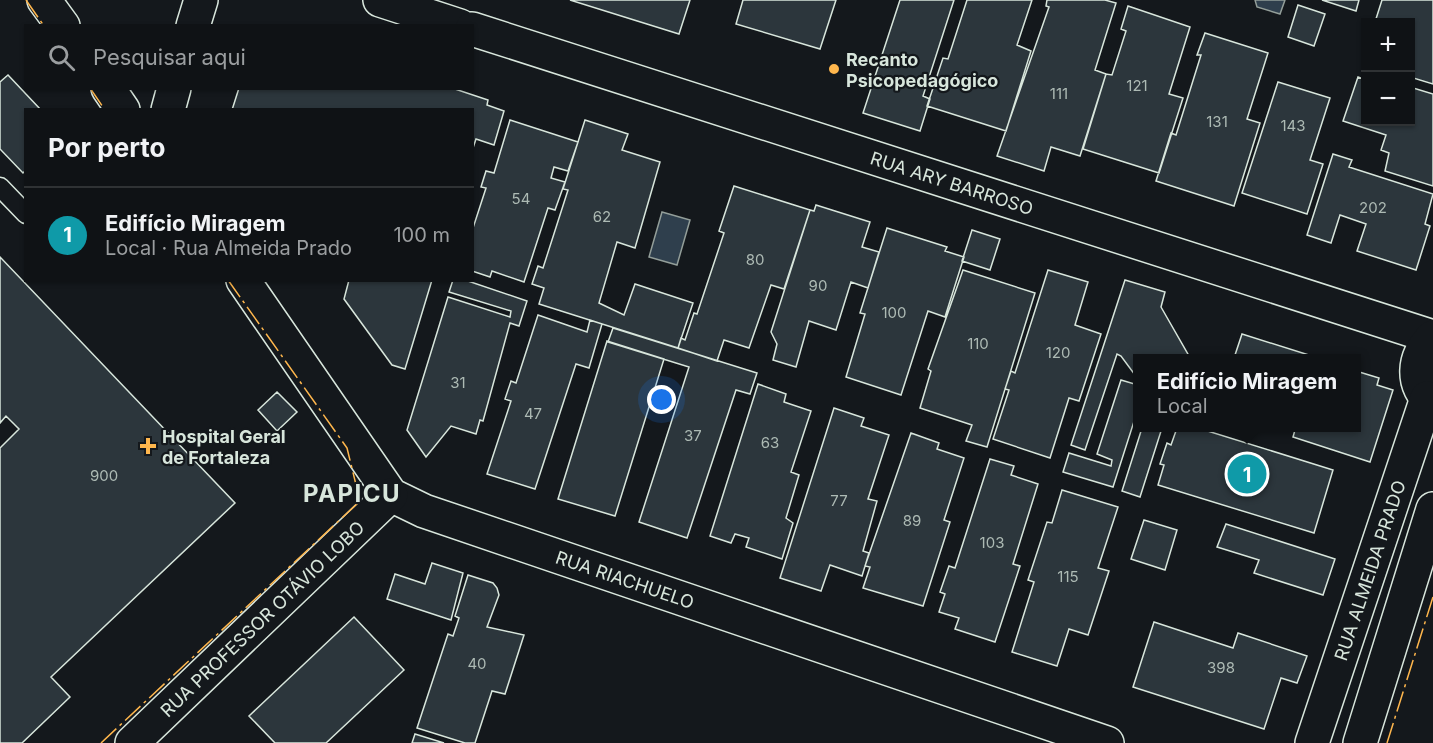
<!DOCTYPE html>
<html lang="pt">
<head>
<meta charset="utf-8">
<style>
  :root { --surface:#0f1215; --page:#1d2022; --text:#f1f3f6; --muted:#9b9ea0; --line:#2f3234; --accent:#d93025 }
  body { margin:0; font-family:Inter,sans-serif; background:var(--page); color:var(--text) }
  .controls { position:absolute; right:18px; top:18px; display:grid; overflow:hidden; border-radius:0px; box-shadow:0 2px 4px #0004 }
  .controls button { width:54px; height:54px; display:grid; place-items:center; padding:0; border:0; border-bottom:2px solid var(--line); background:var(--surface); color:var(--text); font:30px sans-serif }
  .you { position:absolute; left:662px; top:400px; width:21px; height:21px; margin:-15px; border:4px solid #fff; border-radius:50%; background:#1a73e8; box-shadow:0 0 0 9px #1a73e833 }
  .badge { display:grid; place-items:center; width:39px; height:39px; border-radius:50%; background:var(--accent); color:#fff; font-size:20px; font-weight:700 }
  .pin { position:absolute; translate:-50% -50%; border:3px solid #fff; box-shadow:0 2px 6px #0006 }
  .popup { position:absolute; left:1133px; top:354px; width:228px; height:78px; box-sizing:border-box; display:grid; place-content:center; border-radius:0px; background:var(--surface); filter:drop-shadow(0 2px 4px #0005); font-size:20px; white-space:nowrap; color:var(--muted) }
  .popup b { font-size:22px; color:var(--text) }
  .popup::after { content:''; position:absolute; left:50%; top:100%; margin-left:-12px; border:12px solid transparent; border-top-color:var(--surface) }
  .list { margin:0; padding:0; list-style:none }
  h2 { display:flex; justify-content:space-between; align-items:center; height:78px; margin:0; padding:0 24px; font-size:26px }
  h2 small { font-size:20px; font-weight:400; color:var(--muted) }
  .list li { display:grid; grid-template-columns:39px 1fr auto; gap:18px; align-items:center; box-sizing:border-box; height:96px; padding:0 24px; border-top:2px solid var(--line) }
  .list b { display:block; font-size:22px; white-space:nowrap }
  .list p { margin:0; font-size:20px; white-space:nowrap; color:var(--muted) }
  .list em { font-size:20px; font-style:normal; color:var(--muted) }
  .icon { flex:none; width:33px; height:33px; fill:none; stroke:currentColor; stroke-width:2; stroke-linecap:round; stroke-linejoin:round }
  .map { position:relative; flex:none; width:1433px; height:743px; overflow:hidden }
  .search { position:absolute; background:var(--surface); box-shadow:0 2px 4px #0004; left:24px; top:24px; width:450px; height:66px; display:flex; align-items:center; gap:15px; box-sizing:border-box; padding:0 21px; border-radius:0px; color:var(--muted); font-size:22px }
  .panel { position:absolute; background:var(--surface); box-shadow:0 2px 4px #0004; left:24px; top:108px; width:450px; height:174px; border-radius:0px }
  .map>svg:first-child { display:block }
</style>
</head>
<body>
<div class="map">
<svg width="1433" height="743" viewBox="0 0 1433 743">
  <rect width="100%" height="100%" fill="#14181c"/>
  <path fill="#2f3f4d" stroke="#939e99" stroke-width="1.5" d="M1255,0H1285L1280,14L1257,7Z
    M662,212L690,220L677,265L649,257Z"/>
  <path fill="#2c363c" stroke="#d8e6dc" stroke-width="1.5" d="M570,0H690L679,34Z
    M743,0H836L820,49L736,24Z
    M900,0H954L923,96L930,99L920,131L863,113Z
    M967,0H1032L1017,45L1031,51L1006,131L927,106L943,58L948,59Z
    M1047,0H1105L1116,3L1095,70L1106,74L1080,156L1051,147L1044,171L997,156L1049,7L1046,6Z
    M1322,0H1359L1356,11Z
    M1382,0H1433V84L1410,77V22H1375Z
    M1298,5L1325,14L1314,46L1288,37Z
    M1128,6L1190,27L1169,94L1183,98L1159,173L1083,149L1106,74L1112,75L1126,31L1121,29Z
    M1205,33L1268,53L1247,119L1260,123L1234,206L1156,181L1171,133L1176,135L1201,55H1197Z
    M8,75L41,110H26V170L23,173L0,149V82Z
    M1358,77L1366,80V122H1410V87L1433,94V186L1385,171L1389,153L1381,150L1386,135L1343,121Z
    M1278,82L1330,98L1310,160L1323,164L1307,214L1242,193Z
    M239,88H452L488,100L487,105L504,111L494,145L476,139L472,151V110H232Z
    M510,120L578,142L568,171L554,167L551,178L565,182L555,210L548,208L524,282L492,271L490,277L472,271V231L486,188L481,187L486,171L494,173Z
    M585,120L628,134L622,150L660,162L635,248L617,242L599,303L624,315L635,284L693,303L678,348L539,304L544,288L532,284L538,266L543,268L568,190L563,189Z
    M1333,154L1352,160L1349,167L1433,194L1425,224L1430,226L1416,270L1357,251L1366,224L1340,215L1331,243L1307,235Z
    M734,186L810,210L784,289L771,285L749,348L724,340L717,361L678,348L681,338L685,340L694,313L697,314L724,233L719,231Z
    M816,205L870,222L862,247L879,252L868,288L851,282L836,330L809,321L796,367L773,360L777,344L771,332L810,210L814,211Z
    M887,228L947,247L945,251L964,257L945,317L928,311L901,395L846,377L865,314L860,313Z
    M972,230L1000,239L990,270L962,261Z
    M0,257L235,503L51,677L70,697L22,743H0V448L19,429L6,416L0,423Z
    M963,270L1035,293L987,447L966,441L972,425L920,408L931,371L928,369Z
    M1048,270L1088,282L1075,325L1101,334L1079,401L1069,398L1050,458L993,439L1009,390L1005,389L1011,371L1015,373Z
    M349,280H432L405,369L392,365L344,299Z
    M453,280H465L527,301L519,326L510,323L483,421L480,420L476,434L451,426L426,457L407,430L448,297L510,317L511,311L449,292Z
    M1125,280L1165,292L1161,307L1189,356L1185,358H1138V379L1121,356L1117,354L1085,450L1071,445Z
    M538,315L587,332L590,320L602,324L589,368L576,364L535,489L487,474L511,401L505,399L511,381L516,383Z
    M613,328L757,373L750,394L736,390L687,538L639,522L689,367L608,342Z
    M1242,334L1312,356L1319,358H1234Z
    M607,341L664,359L615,516L558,499Z
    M1356,371L1379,378L1377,385L1393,390L1370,462L1293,437L1295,430L1287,428H1356Z
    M1121,380L1138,385V409L1113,487L1063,472L1069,453L1111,466L1112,460L1097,454Z
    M758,384L786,394L784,402L811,411L791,472L799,475L786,518L793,523L782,559L746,547L749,538L735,534L731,543L710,536Z
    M277,392L297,412L277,431L258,410Z
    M834,408L864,418L861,426L889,435L868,499L877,501L863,551L869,553L862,576L830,565L821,591L780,578Z
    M1142,428H1162L1140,497L1122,491Z
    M1177,428H1198L1333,470L1314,533L1158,485L1164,465L1160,464L1167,443L1171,445Z
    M911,433L939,443L937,449L964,458L944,520L950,522L923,606L863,588L870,567L865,566Z
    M990,459L1014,466L1011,475L1038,484L1013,564L1020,566L995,642L955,629L959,618L939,612L945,594L940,592L949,566L955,568Z
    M1062,490L1118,507L1098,568L1109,571L1088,635L1069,629L1057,666L1012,652L1034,582L1028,580L1047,522L1052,523Z
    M1144,520L1177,530L1165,570L1131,559Z
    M1226,524L1335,559L1323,595L1254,573L1259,560L1217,547Z
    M432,563L463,573L451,620L387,599L395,574L425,584Z
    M468,575L493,583L497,588L499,595L487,627L524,635L505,694L492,691L475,743H465L417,728L448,634L453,636L459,618L455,616Z
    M354,617L404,670L326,743H275L249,716Z
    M1154,622L1233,648L1238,633L1307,656L1297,683L1281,678L1264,729L1133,687Z
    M415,734L444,743H412Z"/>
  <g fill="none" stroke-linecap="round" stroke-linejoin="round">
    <g stroke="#d8e6dc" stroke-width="21">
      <path id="service" d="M0,187L26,214"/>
    </g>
    <g stroke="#d8e6dc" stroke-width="36">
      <g id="minor">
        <path d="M44,0L63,26"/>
        <path d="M380,0L460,26"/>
        <path d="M193,26L201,0"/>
        <path id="s1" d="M472,29L1433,337"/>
        <path d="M108,88L123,110"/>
        <path d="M168,110L174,88"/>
        <path id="s2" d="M243,280L391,495L424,511L1107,743"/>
        <path d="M1433,337C1413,357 1410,384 1433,404"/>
        <path id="s3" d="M132,743L391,495"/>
        <path id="s4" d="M1312,743L1427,398"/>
        <path d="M1360,743L1433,509"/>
      </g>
    </g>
    <use href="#service" stroke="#14181c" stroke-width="18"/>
    <use href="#minor" stroke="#14181c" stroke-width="33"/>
    <path stroke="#ffb74d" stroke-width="1.5" stroke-dasharray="21 4.5 3 4.5" stroke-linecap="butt" d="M26,0L44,26
      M90,88L105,110
      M101,743L360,501L347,448L228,280
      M1387,743L1433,597"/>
  </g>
  <g fill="#ffb74d" stroke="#14181c" stroke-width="2">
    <circle cx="834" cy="69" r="6"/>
    <path d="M145 437h6v6h6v6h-6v6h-6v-6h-6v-6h6z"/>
  </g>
  <g text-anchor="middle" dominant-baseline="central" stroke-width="4.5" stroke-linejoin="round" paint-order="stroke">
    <g font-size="15" fill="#adbab4">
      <text x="1137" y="85">121</text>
      <text x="1059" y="93">111</text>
      <text x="1217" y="121">131</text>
      <text x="1293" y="125">143</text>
      <text x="521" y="198">54</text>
      <text x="1373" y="207">202</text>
      <text x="602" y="216">62</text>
      <text x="755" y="259">80</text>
      <text x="818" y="285">90</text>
      <text x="894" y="312">100</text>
      <text x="978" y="343">110</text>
      <text x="1058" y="352">120</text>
      <text x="458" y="382">31</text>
      <text x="533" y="413">47</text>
      <text x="693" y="435">37</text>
      <text x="770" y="442">63</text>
      <text x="104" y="475">900</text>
      <text x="839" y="500">77</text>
      <text x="912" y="520">89</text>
      <text x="992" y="542">103</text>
      <text x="1068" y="576">115</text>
      <text x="477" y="663">40</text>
      <text x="1221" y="667">398</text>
    </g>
    <g font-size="18" font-weight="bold" fill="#d8e6dc" stroke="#14181c" text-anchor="start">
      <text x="846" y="59">Recanto<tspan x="846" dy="21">Psicopedagógico</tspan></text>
      <text x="162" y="436">Hospital Geral<tspan x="162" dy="21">de Fortaleza</tspan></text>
    </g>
    <g font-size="18" fill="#d8e6dc" stroke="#14181c">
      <text stroke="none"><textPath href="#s1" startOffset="504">RUA ARY BARROSO</textPath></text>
      <text stroke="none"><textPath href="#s4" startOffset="182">RUA ALMEIDA PRADO</textPath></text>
      <text stroke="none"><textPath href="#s2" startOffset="510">RUA RIACHUELO</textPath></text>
      <text stroke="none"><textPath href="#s3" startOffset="180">RUA PROFESSOR OTÁVIO LOBO</textPath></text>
    </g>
    <g font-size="24" font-weight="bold" letter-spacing="1.5" fill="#d8e6dc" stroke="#14181c">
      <text x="352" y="493">PAPICU</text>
    </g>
  </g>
</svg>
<div class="controls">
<button>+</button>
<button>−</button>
</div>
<div class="you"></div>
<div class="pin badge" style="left:1247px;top:474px;background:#0f9aa8">1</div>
<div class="popup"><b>Edifício Miragem</b>Local</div>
<div class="search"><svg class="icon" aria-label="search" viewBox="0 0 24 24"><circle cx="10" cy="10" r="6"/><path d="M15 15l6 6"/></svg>Pesquisar aqui</div>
<section class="panel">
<h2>Por perto<small></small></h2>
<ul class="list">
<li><span class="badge" style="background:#0f9aa8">1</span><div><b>Edifício Miragem</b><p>Local · Rua Almeida Prado</p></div><em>100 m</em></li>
</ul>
</section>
</div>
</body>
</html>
